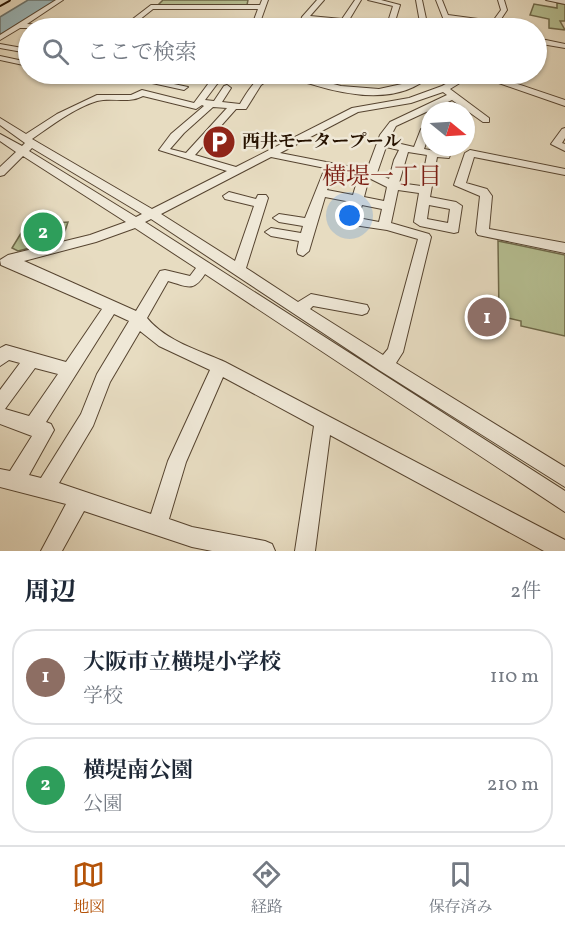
<!DOCTYPE html>
<html lang="ja">
<head>
<meta charset="utf-8">
<style>
  :root { --surface:#fff; --page:#f2f2f3; --text:#1f2937; --muted:#747a83; --line:#e0e1e3; --accent:#b45309 }
  body { margin:0; font-family:Vollkorn,"Noto Serif JP",serif; background:var(--page); color:var(--text) }
  .compass { position:absolute; left:421px; top:102px; width:54px; height:54px; border-radius:50%; background:var(--surface); box-shadow:0 2px 4px #0004; rotate:108deg }
  .you { position:absolute; left:350px; top:216px; width:21px; height:21px; margin:-15px; border:4px solid #fff; border-radius:50%; background:#1a73e8; box-shadow:0 0 0 9px #1a73e833 }
  .badge { display:grid; place-items:center; width:39px; height:39px; border-radius:50%; background:var(--accent); color:#fff; font-size:20px; font-weight:700 }
  .pin { position:absolute; translate:-50% -50%; border:3px solid #fff; box-shadow:0 2px 6px #0006 }
  .list { margin:0; padding:0; list-style:none }
  h2 { display:flex; justify-content:space-between; align-items:center; height:78px; margin:0; padding:0 24px; font-size:26px }
  h2 small { font-size:20px; font-weight:400; color:var(--muted) }
  .list li { display:grid; grid-template-columns:39px 1fr auto; gap:18px; align-items:center; box-sizing:border-box; height:96px; margin:0 12px 12px; padding:0 12px; border:2px solid var(--line); border-radius:24px }
  .list b { display:block; font-size:22px; white-space:nowrap }
  .list p { margin:0; font-size:20px; white-space:nowrap; color:var(--muted) }
  .list em { font-size:20px; font-style:normal; color:var(--muted) }
  .icon { flex:none; width:33px; height:33px; fill:none; stroke:currentColor; stroke-width:2; stroke-linecap:round; stroke-linejoin:round }
  .map { position:relative; flex:none; width:565px; height:551px; overflow:hidden }
  .search { position:absolute; background:var(--surface); box-shadow:0 2px 4px #0004; left:18px; right:18px; top:18px; height:66px; display:flex; align-items:center; gap:15px; box-sizing:border-box; padding:0 21px; border-radius:33px; color:var(--muted); font-size:22px }
  .sheet { height:294px; background:var(--surface) }
  nav { display:flex; justify-content:space-around; align-items:center; box-sizing:border-box; height:84px; border-top:2px solid var(--line); background:var(--surface); font-size:16px; color:var(--muted) }
  nav a { display:grid; justify-items:center; gap:3px }
  nav .on { color:var(--accent) }
  .map>svg:first-child { display:block }
</style>
</head>
<body>
<div class="map">
<svg width="565" height="551" viewBox="0 0 565 551">
  <rect width="100%" height="100%" fill="#e7dcc1"/>
  <filter id="stains"><feTurbulence type="fractalNoise" baseFrequency=".00333" numOctaves="4"/><feColorMatrix values="0 0 0 0 .2 0 0 0 0 .09 0 0 0 0 .02 0 0 0 .5 -.17"/></filter>
  <radialGradient id="worn" r=".72"><stop offset=".6" stop-color="#630" stop-opacity="0"/><stop offset="1" stop-color="#630" stop-opacity=".3"/></radialGradient>
  <path fill="#b6c093" stroke="#6e694a" stroke-width="1.5" d="M163,0H248L247,5H158Z
    M557,3L565,4V21H560L565,30L549,28V19L530,15L534,4L557,8Z
    M68,222L62,240L18,251L12,248L26,225Z
    M498,241L565,255V336L521,326V321L499,316Z"/>
  <path fill="#9bb9bd" stroke="#6c7671" stroke-width="1.5" d="M28,0H57L0,36V17Z"/>
  <g fill="none" stroke-linecap="round" stroke-linejoin="round">
    <g stroke="#564430" stroke-width="2">
      <path id="minor" d="M56,0H63L27,24L59,26L62,28H20L0,40V35Z
        M262,0H268L258,28H251L258,9H153L129,28H121L151,5H260Z
        M317,0H324L310,16L342,19L355,0H361L349,20L387,25L393,6L368,0H381L400,5L393,28L347,24L346,28H340V23L308,19L305,28H299L302,17Z
        M416,0H422L428,28H421Z
        M436,0H442L448,15L493,21L501,10L498,0H504L507,10L495,28H489L491,25L450,20L454,28H447Z
        M546,0H565V4Z
        M536,36L541,39L565,44V48L536,43Z
        M0,44L28,49V53L0,48Z
        M0,56L28,62V66L0,60Z
        M111,74H126L188,87L184,90Z
        M220,74H229L217,84L205,100L214,101L224,86L227,85L231,88L222,102L240,104C249,89 258,72 277,74L261,85L246,109H236L195,155L236,167L352,108L409,98L442,86L464,74L497,77L565,100V106L493,81L468,78L450,89L489,118V122H483L452,100L396,126L388,141L414,147L421,129L430,124V132L424,149L441,152L443,147H453L449,158L437,157L430,197L456,202L462,206L458,232L454,233L420,226L414,222L419,193L398,190L391,223L429,234L431,237L403,352L396,363L565,467V487L379,370L151,219L145,222L565,491V512L205,274C193,293 187,286 168,281L147,318C166,341 198,350 225,362L565,540V551H544L330,435L315,551H295L314,426L223,377L186,462L169,519L192,527L265,541L272,544L275,551H212L192,547L84,511L62,551H41L66,504L0,487V469L10,471L32,436L0,424V390L20,363L9,360L0,366V348L6,345L66,362L102,309L1,265L0,260L8,255L90,235L126,222L23,156L4,175L0,176V167L16,152L0,141V134L22,146L25,143L0,125V118L26,134L57,114L97,95H131L142,90L194,103L211,80ZM443,92L447,95L390,122L380,135L367,170L280,153L358,112L411,103ZM143,96L196,109L202,105L204,106L171,134L159,150L227,171L152,209L32,139C52,125 74,108 97,101C113,97 128,104 143,96ZM213,107L227,108L186,153L170,149L184,133ZM386,147L399,150L394,160L389,179L377,173ZM32,148L142,214L136,217L29,151ZM408,152L427,155L421,186L399,183ZM271,157L325,168L305,218L279,214L273,218L279,222L303,226L301,233L271,228L265,232L271,236L299,241L297,251L298,254L303,256L309,251L325,197L351,202L345,221L347,224L387,230L418,239L388,349L383,355L310,309L313,306L362,315L367,313L369,309L367,305L311,294L298,302L246,268L268,198L266,195H258L256,199L229,192L223,196L225,199L254,206L235,261L161,214ZM335,170L359,175L353,195L327,190ZM369,178L387,187L384,201L364,197ZM362,205L382,209L379,222L358,218ZM429,205L450,209L448,223L427,219ZM135,228L196,268L190,276L165,270L160,271L136,311L24,261L96,242ZM114,314L129,321L97,374L81,414L41,478L29,475L54,430L51,424L46,422ZM140,331L159,346L210,370L168,461L151,514L59,483L93,426L110,382ZM35,368L58,374L29,416L5,409Z
        M285,74H295L341,86L379,89L411,82L423,74H432C401,105 349,96 311,84C302,82 292,79 285,74Z
        M565,128V138L562,143L565,144V151L551,144L562,129Z
        M470,150L565,169V175L474,157L466,183L487,189L492,196L489,229L565,243V253L478,235L476,232L480,196L454,185L465,153Z"/>
    </g>
    <g stroke="#261200" stroke-width="4">
      <path id="major" d="M0,0H9L0,5Z"/>
    </g>
    <use href="#minor" fill="#efe8d7" fill-rule="evenodd"/>
    <use href="#major" fill="#e7dcc1" fill-rule="evenodd"/>
  </g>
  <defs>
    <g id="parking-disc" transform="scale(1.725)"><circle r="9.5" fill="#8f2418" stroke="#efe8d7"/><path d="M-3.5-5.5H1a3.5 3.5 0 0 1 0 7H-1V5.5H-3.5ZM-1-3.4V-.6H.8a1.4 1.4 0 0 0 0-2.8Z" fill="#fff"/></g>
  </defs>
  <g fill-rule="evenodd">
    <use href="#parking-disc" x="219" y="142"/>
  </g>
  <g text-anchor="middle" dominant-baseline="central" stroke-width="5" stroke-linejoin="round" paint-order="stroke">
    <g font-size="18" font-weight="bold" fill="#261200" stroke="#efe8d7" text-anchor="start">
      <text x="242" y="142">西井モータープール</text>
    </g>
    <g font-size="24" fill="#7a1f14" stroke="#efe8d7">
      <text x="382" y="178">横堤一丁目</text>
    </g>
  </g>
  <rect width="100%" height="100%" filter="url(#stains)"/>
  <rect width="100%" height="100%" fill="url(#worn)"/>
</svg>
<svg class="compass" viewBox="-18 -18 36 36"><path d="M0-13l5 13h-10z" fill="#e53935"/><path d="M0 13l5-13h-10z" fill="#747a83"/></svg>
<div class="you"></div>
<div class="pin badge" style="left:487px;top:317px;background:#8d6e63">1</div>
<div class="pin badge" style="left:43px;top:232px;background:#2e9e5b">2</div>
<div class="search"><svg class="icon" aria-label="search" viewBox="0 0 24 24"><circle cx="10" cy="10" r="6"/><path d="M15 15l6 6"/></svg>ここで検索</div>
</div>
<section class="sheet">
<h2>周辺<small>2件</small></h2>
<ul class="list">
<li><span class="badge" style="background:#8d6e63">1</span><div><b>大阪市立横堤小学校</b><p>学校</p></div><em>110 m</em></li>
<li><span class="badge" style="background:#2e9e5b">2</span><div><b>横堤南公園</b><p>公園</p></div><em>210 m</em></li>
</ul>
</section>
<nav>
<a class="on"><svg class="icon" aria-label="map" viewBox="0 0 24 24"><path d="M3 6l6-2 6 2 6-2v14l-6 2-6-2-6 2zM9 4v14M15 6v14"/></svg>地図</a>
<a><svg class="icon" aria-label="directions" viewBox="0 0 24 24"><path d="M12 3l9 9-9 9-9-9zM9 14v-3h6M13 9l2 2-2 2"/></svg>経路</a>
<a><svg class="icon" aria-label="saved" viewBox="0 0 24 24"><path d="M7 4h10v16l-5-4-5 4z"/></svg>保存済み</a>
</nav>
</body>
</html>
